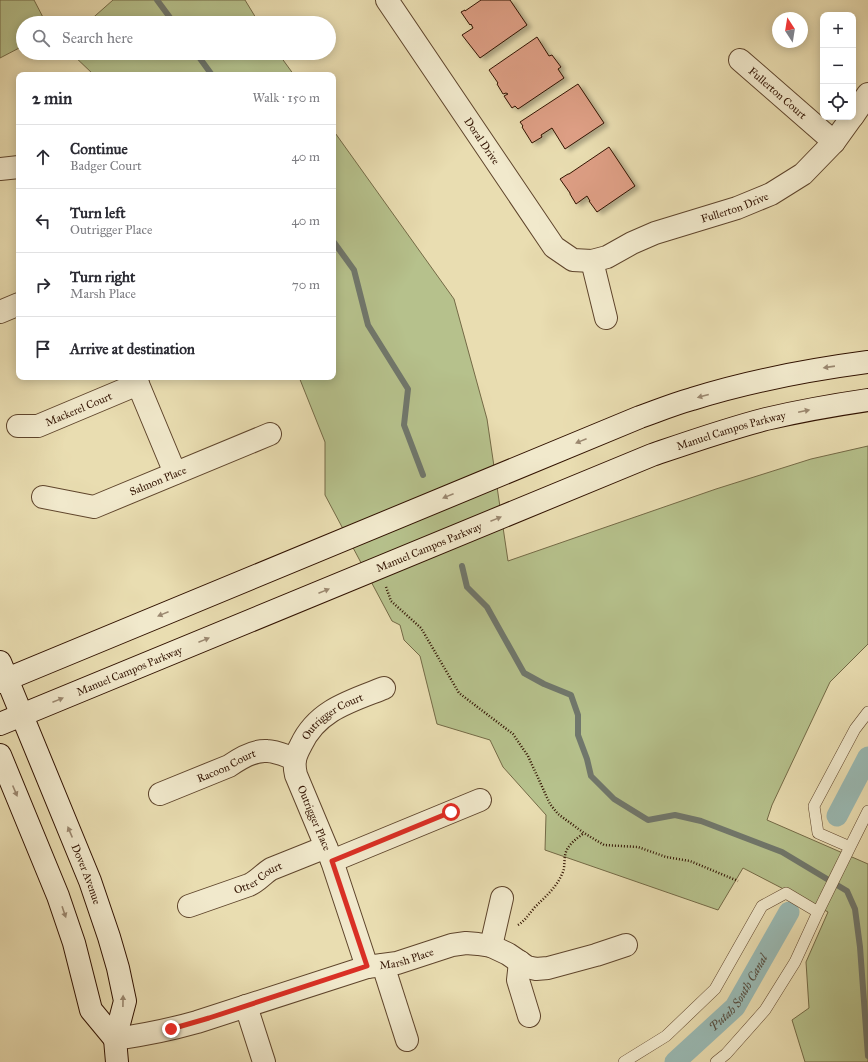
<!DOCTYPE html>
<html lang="en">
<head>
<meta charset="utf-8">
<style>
  :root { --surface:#fff; --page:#f2f2f3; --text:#2b2b33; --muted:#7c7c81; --line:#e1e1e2 }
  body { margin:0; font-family:"IM FELL Great Primer",serif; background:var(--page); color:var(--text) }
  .controls { position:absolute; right:12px; top:12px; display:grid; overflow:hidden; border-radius:8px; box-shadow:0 2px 10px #0003 }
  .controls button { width:36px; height:36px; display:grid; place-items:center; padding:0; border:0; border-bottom:1px solid var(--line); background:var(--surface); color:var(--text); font:20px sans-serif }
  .compass { position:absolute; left:772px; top:12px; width:36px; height:36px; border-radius:50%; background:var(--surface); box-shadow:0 2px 10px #0003; rotate:348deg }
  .stop { position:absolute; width:12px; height:12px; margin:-9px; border:3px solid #d93025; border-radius:50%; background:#fff }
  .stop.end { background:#d93025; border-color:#fff; box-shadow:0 1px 4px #0008 }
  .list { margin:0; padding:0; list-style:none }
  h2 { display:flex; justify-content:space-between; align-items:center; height:52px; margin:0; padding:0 16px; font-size:17px }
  h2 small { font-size:13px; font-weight:400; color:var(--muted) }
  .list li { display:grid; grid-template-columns:26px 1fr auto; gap:12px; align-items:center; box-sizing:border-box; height:64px; padding:0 16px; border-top:1px solid var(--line) }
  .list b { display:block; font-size:15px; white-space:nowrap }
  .list p { margin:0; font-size:13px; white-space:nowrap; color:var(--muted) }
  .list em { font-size:13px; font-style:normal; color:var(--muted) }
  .icon { flex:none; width:22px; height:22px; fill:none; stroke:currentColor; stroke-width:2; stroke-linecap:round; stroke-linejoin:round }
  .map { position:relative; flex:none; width:868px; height:1062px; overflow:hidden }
  .search { position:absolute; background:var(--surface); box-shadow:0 2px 10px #0003; left:16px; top:16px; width:320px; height:44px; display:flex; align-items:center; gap:10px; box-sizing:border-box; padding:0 14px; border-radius:22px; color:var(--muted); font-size:15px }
  .panel { position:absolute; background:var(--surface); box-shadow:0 2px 10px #0003; left:16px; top:72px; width:320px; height:308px; border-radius:8px }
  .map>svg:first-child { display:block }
</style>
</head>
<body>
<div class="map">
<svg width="868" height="1062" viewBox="0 0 868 1062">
  <defs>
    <filter id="shadow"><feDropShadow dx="4.5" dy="2.5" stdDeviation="2" flood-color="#0004"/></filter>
  </defs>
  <rect width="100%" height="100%" fill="#e9ddb1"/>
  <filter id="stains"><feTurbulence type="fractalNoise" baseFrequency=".005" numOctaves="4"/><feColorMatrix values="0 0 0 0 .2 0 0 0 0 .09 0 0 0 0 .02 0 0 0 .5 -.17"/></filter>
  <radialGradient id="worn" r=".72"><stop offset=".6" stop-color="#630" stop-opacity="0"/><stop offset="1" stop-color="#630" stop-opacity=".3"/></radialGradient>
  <path fill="#b6c18c" stroke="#746a46" d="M0,0H34L46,23H23V46L0,58Z
    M113,0H245L259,23H87Z
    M71,53H278L294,75H94Z
    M333,130L454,299L487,419L508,561L716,489L811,459L868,446V644L830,682L772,805L767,820L868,864V1062H805L792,1020L809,1008L806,962L828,912L743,868L718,910L545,850L546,815L503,767L490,740L437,724L420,656L404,640L400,625L392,621L325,495V442L299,377H333Z"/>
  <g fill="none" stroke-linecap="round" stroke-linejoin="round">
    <path stroke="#70776c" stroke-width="6" d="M157,0L174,23
      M196,53L212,75
      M333,241L354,270L368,325L408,389L404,425L423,475
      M462,566L467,587L487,607L524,673L544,684L571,695L578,715V735L587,759L591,776L614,799L648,820L675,815L701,821L782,852L847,891L855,909L860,947L868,1056"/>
    <g stroke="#9abab4" stroke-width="21">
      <path d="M837,816L868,757"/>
      <path id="s1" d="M675,1062L735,1007L789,912"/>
    </g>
  </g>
  <path fill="#dd9e84" stroke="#311200" filter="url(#shadow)" d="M481,0H510L527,25L480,58L462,35L473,28L471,24L470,25L461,12L465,10V11Z
    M537,37L549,56L552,55L561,67L558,69L564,78L518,109L515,106L512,108L504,96L508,94L506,93L503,94L497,84L498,83L489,70Z
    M578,84L604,123L565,149L552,128L541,135L542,137L532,143L522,127L523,126L520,122Z
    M609,147L635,186L597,212L589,201H590L587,196L576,204L570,194V193L560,179L568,174H569Z"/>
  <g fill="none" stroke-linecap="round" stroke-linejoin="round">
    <g stroke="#5f452c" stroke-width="12">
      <path id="lane" d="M850,847L868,811
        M624,1062L666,1036L715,989L762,906L786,893L818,912L850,847L818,833L814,806L855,729L868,712
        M716,1062L726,1054L765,1010L795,962L818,912"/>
    </g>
    <g stroke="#5f452c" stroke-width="24">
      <g id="street">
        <path id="s2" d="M387,0L554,247L573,260L592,261L607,257L632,243L655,233L737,208L771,194L803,174L834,142L852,117"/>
        <path id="s3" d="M740,60L834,142"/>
        <path d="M853,116L868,94"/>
        <path d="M0,169L19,167"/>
        <path d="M592,261L606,318"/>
        <path d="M0,312L19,304"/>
        <path d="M135,377L175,473"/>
        <path id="s4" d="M18,426H38L138,384"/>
        <path id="s5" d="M43,497L94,507L270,434"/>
        <path id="s6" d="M160,794L229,766C239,759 255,750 267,751C276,751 286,756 295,759"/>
        <path d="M332,861L480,800"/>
        <path id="s7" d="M189,906L249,885C258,881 263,874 271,869L326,847"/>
        <path d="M491,946L502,898"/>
        <path d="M520,962L518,980L529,1016"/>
        <path d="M383,965L407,1040"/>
        <path id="s8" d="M367,967L332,861L296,775C293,762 295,756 301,745C317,710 351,701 384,688"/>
        <path d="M246,1006L264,1062"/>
        <path id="s9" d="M115,1039C144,1035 169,1030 197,1022L367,967L397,963L452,945L466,943L478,944L491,946L508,954L527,967L536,969L548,968L596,955L626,945"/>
      </g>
    </g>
    <g stroke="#311200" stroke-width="24">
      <g id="secondary">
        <path id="s10" d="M0,662L90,881L109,937L118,968L125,1001L115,1039L117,1062"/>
        <path d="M0,682L640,417C657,411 674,404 692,399C749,381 808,370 868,362"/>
        <path id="s11" d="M0,724L652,455C690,442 727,429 766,419C800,411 834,405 868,400"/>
        <path d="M0,755L58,896L74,943L91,1010L115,1039"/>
      </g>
    </g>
    <path stroke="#311200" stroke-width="2.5" stroke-dasharray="1 2" stroke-linecap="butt" d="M386,587L391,601L421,628L459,693L513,734L528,756L550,804L558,814L584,833L604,845L638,847L666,857L690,861L738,881
      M518,925C525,921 529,914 535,907C545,897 556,888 562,874C565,869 564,862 565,856C566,846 576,839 584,833"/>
    <use href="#lane" stroke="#f1e9cc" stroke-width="11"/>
    <use href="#street" stroke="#f1e9cc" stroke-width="22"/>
    <use href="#secondary" stroke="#f1e9cc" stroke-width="22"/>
  </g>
  <defs><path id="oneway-solid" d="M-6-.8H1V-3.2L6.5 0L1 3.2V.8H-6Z"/></defs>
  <g fill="#9b8870">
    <use href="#oneway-solid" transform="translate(829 367) rotate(172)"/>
    <use href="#oneway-solid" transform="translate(703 396) rotate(165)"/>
    <use href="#oneway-solid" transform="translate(804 411) rotate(-12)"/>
    <use href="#oneway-solid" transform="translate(581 441) rotate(158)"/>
    <use href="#oneway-solid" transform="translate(448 496) rotate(158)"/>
    <use href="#oneway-solid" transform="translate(496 519) rotate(-22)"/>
    <use href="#oneway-solid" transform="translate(324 591) rotate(-22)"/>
    <use href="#oneway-solid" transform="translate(163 614) rotate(158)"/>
    <use href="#oneway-solid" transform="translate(204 640) rotate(-22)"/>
    <use href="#oneway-solid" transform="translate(58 700) rotate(-22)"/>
    <use href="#oneway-solid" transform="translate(15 791) rotate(67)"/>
    <use href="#oneway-solid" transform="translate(70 832) rotate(-113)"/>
    <use href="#oneway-solid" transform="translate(64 912) rotate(71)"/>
    <use href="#oneway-solid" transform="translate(123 1001) rotate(-89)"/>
  </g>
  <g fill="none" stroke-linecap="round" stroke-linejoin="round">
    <path stroke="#d93025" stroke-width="5" d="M171,1029L209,1018L367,966L332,861L451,812"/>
  </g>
  <g text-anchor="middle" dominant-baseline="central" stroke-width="3" stroke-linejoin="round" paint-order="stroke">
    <g font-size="11" fill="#311200" stroke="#f1e9cc">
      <text stroke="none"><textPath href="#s3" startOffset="50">Fullerton Court</textPath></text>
      <text stroke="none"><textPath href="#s2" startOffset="170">Doral Drive</textPath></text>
      <text stroke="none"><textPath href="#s2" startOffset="493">Fullerton Drive</textPath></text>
      <text stroke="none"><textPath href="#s4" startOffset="64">Mackerel Court</textPath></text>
      <text stroke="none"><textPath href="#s11" startOffset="788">Manuel Campos Parkway</textPath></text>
      <text stroke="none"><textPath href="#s5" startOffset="121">Salmon Place</textPath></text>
      <text stroke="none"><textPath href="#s11" startOffset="464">Manuel Campos Parkway</textPath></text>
      <text stroke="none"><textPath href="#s11" startOffset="140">Manuel Campos Parkway</textPath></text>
      <text stroke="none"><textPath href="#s8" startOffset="280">Outrigger Court</textPath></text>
      <text stroke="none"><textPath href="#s6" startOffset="72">Racoon Court</textPath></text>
      <text transform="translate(314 818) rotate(67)">Outrigger Place</text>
      <text stroke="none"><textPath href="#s10" startOffset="229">Dover Avenue</textPath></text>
      <text stroke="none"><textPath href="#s7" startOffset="75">Otter Court</textPath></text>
      <text stroke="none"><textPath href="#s9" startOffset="303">Marsh Place</textPath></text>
    </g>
    <g font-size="12" font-style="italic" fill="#564d3f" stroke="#f1e9cc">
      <text stroke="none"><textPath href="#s1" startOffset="95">Putah South Canal</textPath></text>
    </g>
  </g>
  <rect width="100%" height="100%" filter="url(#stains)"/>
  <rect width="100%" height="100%" fill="url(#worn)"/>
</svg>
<div class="controls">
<button>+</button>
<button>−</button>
<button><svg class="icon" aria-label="locate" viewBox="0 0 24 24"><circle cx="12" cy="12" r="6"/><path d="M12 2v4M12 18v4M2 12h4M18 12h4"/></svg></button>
</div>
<svg class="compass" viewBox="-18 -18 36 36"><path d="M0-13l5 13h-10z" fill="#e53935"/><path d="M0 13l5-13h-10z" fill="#7c7c81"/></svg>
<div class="stop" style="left:451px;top:812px"></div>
<div class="stop end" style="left:171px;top:1029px"></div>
<div class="search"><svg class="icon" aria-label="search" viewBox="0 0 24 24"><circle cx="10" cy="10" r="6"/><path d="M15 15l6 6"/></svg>Search here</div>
<section class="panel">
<h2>2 min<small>Walk · 150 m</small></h2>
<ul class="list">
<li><svg class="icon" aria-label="ahead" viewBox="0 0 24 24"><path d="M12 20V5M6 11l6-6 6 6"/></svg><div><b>Continue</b><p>Badger Court</p></div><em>40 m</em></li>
<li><svg class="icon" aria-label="left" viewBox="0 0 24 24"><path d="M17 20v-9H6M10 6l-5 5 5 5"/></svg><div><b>Turn left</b><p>Outrigger Place</p></div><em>40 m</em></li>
<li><svg class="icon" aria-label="right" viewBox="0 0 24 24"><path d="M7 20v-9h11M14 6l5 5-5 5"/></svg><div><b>Turn right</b><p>Marsh Place</p></div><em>70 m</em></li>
<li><svg class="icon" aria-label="arrive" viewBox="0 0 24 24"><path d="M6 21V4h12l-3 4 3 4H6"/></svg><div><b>Arrive at destination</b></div></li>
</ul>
</section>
</div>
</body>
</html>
